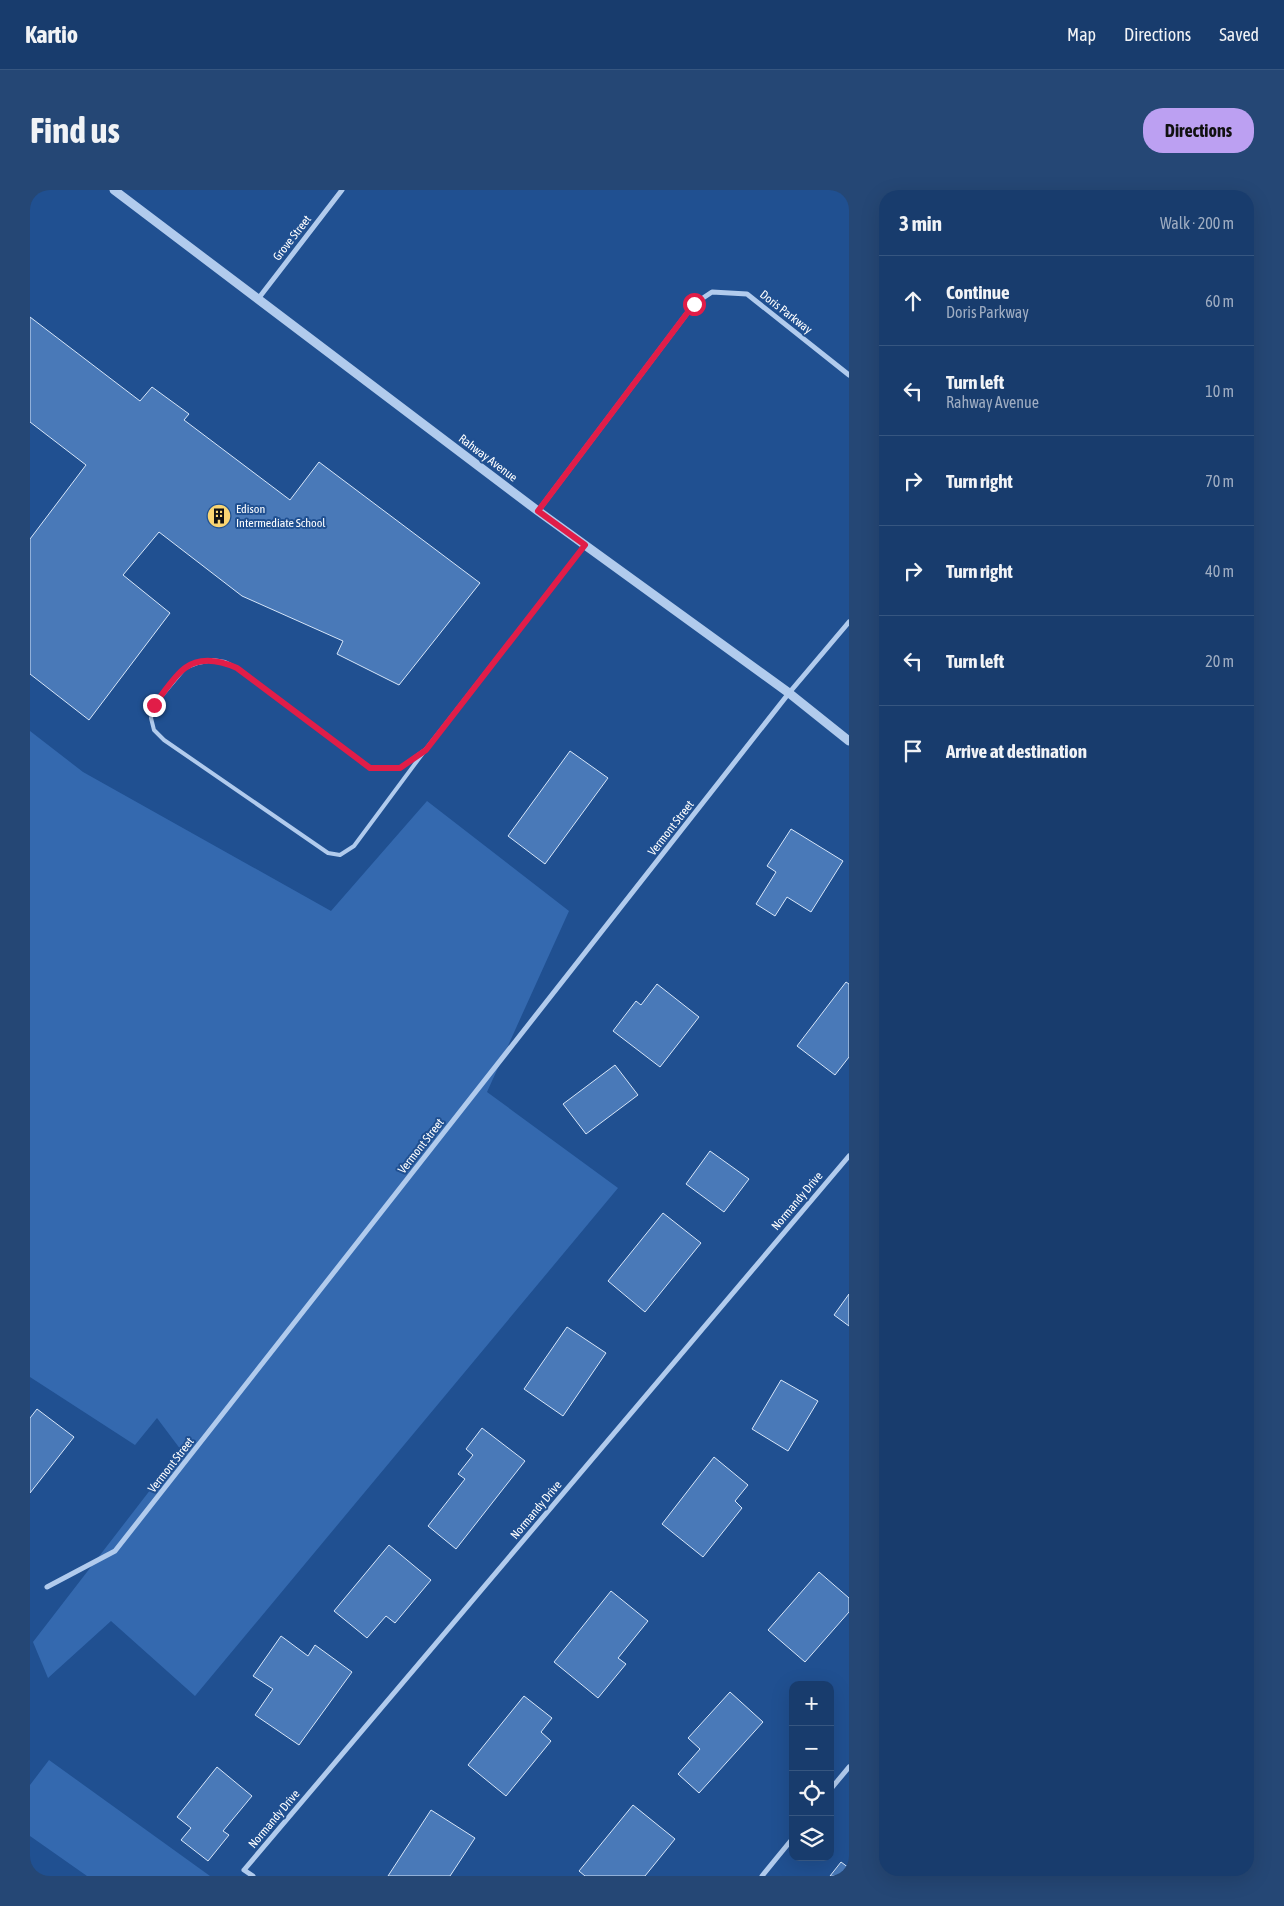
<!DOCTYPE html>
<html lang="en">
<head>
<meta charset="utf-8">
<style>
  :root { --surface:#183c6d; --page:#254775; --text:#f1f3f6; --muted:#9fadc2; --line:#365680; --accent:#bca0f2 }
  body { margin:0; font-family:"Asap Condensed",sans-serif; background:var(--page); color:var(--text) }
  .controls { position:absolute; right:15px; bottom:15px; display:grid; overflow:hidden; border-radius:10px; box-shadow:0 5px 20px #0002 }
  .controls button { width:45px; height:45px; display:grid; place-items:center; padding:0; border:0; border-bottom:1px solid var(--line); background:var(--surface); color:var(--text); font:25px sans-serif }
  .stop { position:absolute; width:15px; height:15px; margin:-11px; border:4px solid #e11d48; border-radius:50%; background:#fff }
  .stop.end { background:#e11d48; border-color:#fff; box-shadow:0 1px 5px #0008 }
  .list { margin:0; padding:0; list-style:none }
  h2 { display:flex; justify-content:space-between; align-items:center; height:65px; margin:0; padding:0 20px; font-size:21px }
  h2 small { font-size:16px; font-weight:400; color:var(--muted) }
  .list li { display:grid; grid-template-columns:32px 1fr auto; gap:15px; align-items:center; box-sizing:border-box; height:90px; padding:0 20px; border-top:1px solid var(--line) }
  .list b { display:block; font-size:19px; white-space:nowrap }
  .list p { margin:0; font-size:16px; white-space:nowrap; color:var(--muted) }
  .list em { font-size:16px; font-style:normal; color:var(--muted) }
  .icon { flex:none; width:28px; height:28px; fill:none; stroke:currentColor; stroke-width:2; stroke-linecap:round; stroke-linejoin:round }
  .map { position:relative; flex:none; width:819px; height:1686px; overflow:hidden; border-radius:20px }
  header { display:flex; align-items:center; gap:30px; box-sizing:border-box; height:70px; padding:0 25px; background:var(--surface); border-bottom:1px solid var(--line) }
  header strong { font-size:24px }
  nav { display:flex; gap:28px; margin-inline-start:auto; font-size:18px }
  .intro { display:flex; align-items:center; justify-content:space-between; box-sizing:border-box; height:120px; padding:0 30px }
  h1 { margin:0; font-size:35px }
  .button { padding:12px 22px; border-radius:20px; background:var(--accent); color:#111; font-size:18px; font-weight:700 }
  main { display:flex; gap:30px; padding:0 30px }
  aside { flex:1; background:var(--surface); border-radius:20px; box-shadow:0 5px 20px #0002 }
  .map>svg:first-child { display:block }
</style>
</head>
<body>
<header>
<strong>Kartio</strong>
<nav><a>Map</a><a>Directions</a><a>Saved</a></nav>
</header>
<div class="intro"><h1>Find us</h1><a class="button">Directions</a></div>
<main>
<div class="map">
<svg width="819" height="1686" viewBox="0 0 819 1686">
  <rect width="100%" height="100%" fill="#205091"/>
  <path fill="#3469af" d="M0,541L53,582L301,721L397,611L539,721L457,902L588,998L165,1506L81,1431L18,1488L3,1452L151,1260L127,1228L105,1255L0,1187Z
    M19,1570L180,1686H57L0,1646V1595Z"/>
  <path fill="#4979b8" stroke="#d7e6f9" d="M0,127L110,211L122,197L159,224L154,230L260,310L289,272L450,393L369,495L307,464L313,451L212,406L129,342L93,385L140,423L59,530L0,484V349L56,275L0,232Z
    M540,561L578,588L515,674L478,646Z
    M761,639L813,671L781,722L757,707L745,726L726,714L746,682L737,676Z
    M816,792L819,794V867L805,885L767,856Z
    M627,794L669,827L630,877L583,841L606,811L611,815Z
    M585,875L608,905L556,944L533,914Z
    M680,961L719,989L694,1022L656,994Z
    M633,1023L671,1053L615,1122L578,1091Z
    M819,1104V1136L804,1125Z
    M537,1137L576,1163L533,1226L494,1199Z
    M751,1190L788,1211L758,1261L722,1239Z
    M7,1219L44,1247L0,1303V1228Z
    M452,1238L495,1271L426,1359L398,1336L435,1289L428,1284L443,1265L436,1259Z
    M684,1267L718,1295L705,1311L712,1318L673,1367L632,1334Z
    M359,1355L401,1390L365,1433L356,1426L337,1448L304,1421Z
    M789,1382L819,1408V1422L775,1472L738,1440Z
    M581,1401L618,1431L588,1468L596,1474L568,1508L524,1472Z
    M251,1446L278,1466L285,1455L322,1482L269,1555L225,1525L243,1499L223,1486Z
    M700,1502L733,1532L669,1603L648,1584L670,1559L658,1548Z
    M494,1506L522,1528L511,1542L521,1551L476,1606L438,1575Z
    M187,1577L222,1606L193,1641L199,1645L178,1671L151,1650L161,1638L147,1627Z
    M603,1615L645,1649L615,1686H555L549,1681Z
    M401,1620L445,1648L420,1686H358Z
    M811,1672L819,1678V1686H800Z"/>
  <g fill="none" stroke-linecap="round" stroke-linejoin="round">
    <path stroke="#b1cbed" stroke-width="4" d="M396,559L324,656L310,665L298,663L134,550L124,540L121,528L124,515L155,478L168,473L183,470L195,472L207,478L340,578H370L396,559L555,355"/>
    <path stroke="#b1cbed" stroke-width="5" d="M228,109L312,0
      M508,321L664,114L682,102L717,104L819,185
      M17,1397L85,1361L759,503L819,432
      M800,1600L819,1577
      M223,1686L214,1680L819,966
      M732,1686L763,1648"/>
    <path stroke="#b1cbed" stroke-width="9" d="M84,0L508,321L759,503L819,551"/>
  </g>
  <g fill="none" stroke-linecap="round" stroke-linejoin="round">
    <path stroke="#e11d48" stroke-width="6" d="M124,515C132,505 145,485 155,478C171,466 191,471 207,478L340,578H370L396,560L555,355L508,321L664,114"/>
  </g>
  <defs>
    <g id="building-disc" transform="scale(1.25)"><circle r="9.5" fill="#fad572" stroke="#205091"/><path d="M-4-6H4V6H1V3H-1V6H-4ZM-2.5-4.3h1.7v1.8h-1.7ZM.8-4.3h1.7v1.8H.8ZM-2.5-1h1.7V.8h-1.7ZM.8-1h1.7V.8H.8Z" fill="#111"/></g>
  </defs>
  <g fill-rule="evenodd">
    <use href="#building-disc" x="189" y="326"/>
  </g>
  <g text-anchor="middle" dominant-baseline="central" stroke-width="4" stroke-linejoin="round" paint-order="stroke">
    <g font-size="12" fill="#fff" stroke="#205091">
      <text transform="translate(262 48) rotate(-52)">Grove Street</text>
      <text transform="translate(756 122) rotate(38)">Doris Parkway</text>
      <text transform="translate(458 268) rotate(37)">Rahway Avenue</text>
      <text transform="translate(641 638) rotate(-52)">Vermont Street</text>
      <text transform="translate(391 956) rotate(-52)">Vermont Street</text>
      <text transform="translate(767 1011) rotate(-50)">Normandy Drive</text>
      <text transform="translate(141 1275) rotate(-52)">Vermont Street</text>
      <text transform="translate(506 1320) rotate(-50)">Normandy Drive</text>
      <text transform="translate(244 1629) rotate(-50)">Normandy Drive</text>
    </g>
    <g font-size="12" fill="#fff" stroke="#205091" text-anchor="start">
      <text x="206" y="319">Edison<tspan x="206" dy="14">Intermediate School</tspan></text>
    </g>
  </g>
</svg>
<div class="controls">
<button>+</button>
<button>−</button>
<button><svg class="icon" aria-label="locate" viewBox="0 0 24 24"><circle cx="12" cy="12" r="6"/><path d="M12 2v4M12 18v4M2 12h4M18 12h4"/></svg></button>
<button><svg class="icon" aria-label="layers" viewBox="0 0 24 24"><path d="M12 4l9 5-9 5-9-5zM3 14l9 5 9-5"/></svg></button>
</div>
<div class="stop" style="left:664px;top:114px"></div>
<div class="stop end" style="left:124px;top:515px"></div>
</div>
<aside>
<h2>3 min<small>Walk · 200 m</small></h2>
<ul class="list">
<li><svg class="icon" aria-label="ahead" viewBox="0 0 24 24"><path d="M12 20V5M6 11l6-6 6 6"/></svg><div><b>Continue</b><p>Doris Parkway</p></div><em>60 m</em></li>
<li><svg class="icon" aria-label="left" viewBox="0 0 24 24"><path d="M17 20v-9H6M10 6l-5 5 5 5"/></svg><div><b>Turn left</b><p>Rahway Avenue</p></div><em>10 m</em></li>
<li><svg class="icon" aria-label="right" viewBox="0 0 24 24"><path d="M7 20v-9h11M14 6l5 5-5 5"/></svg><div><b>Turn right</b></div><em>70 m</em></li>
<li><svg class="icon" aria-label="right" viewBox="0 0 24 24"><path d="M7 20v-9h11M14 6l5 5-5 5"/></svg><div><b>Turn right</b></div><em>40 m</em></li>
<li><svg class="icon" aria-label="left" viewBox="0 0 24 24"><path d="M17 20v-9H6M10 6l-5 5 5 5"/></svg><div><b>Turn left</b></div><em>20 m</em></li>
<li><svg class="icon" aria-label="arrive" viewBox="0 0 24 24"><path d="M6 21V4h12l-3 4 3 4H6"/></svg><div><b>Arrive at destination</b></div></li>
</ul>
</aside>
</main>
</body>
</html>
